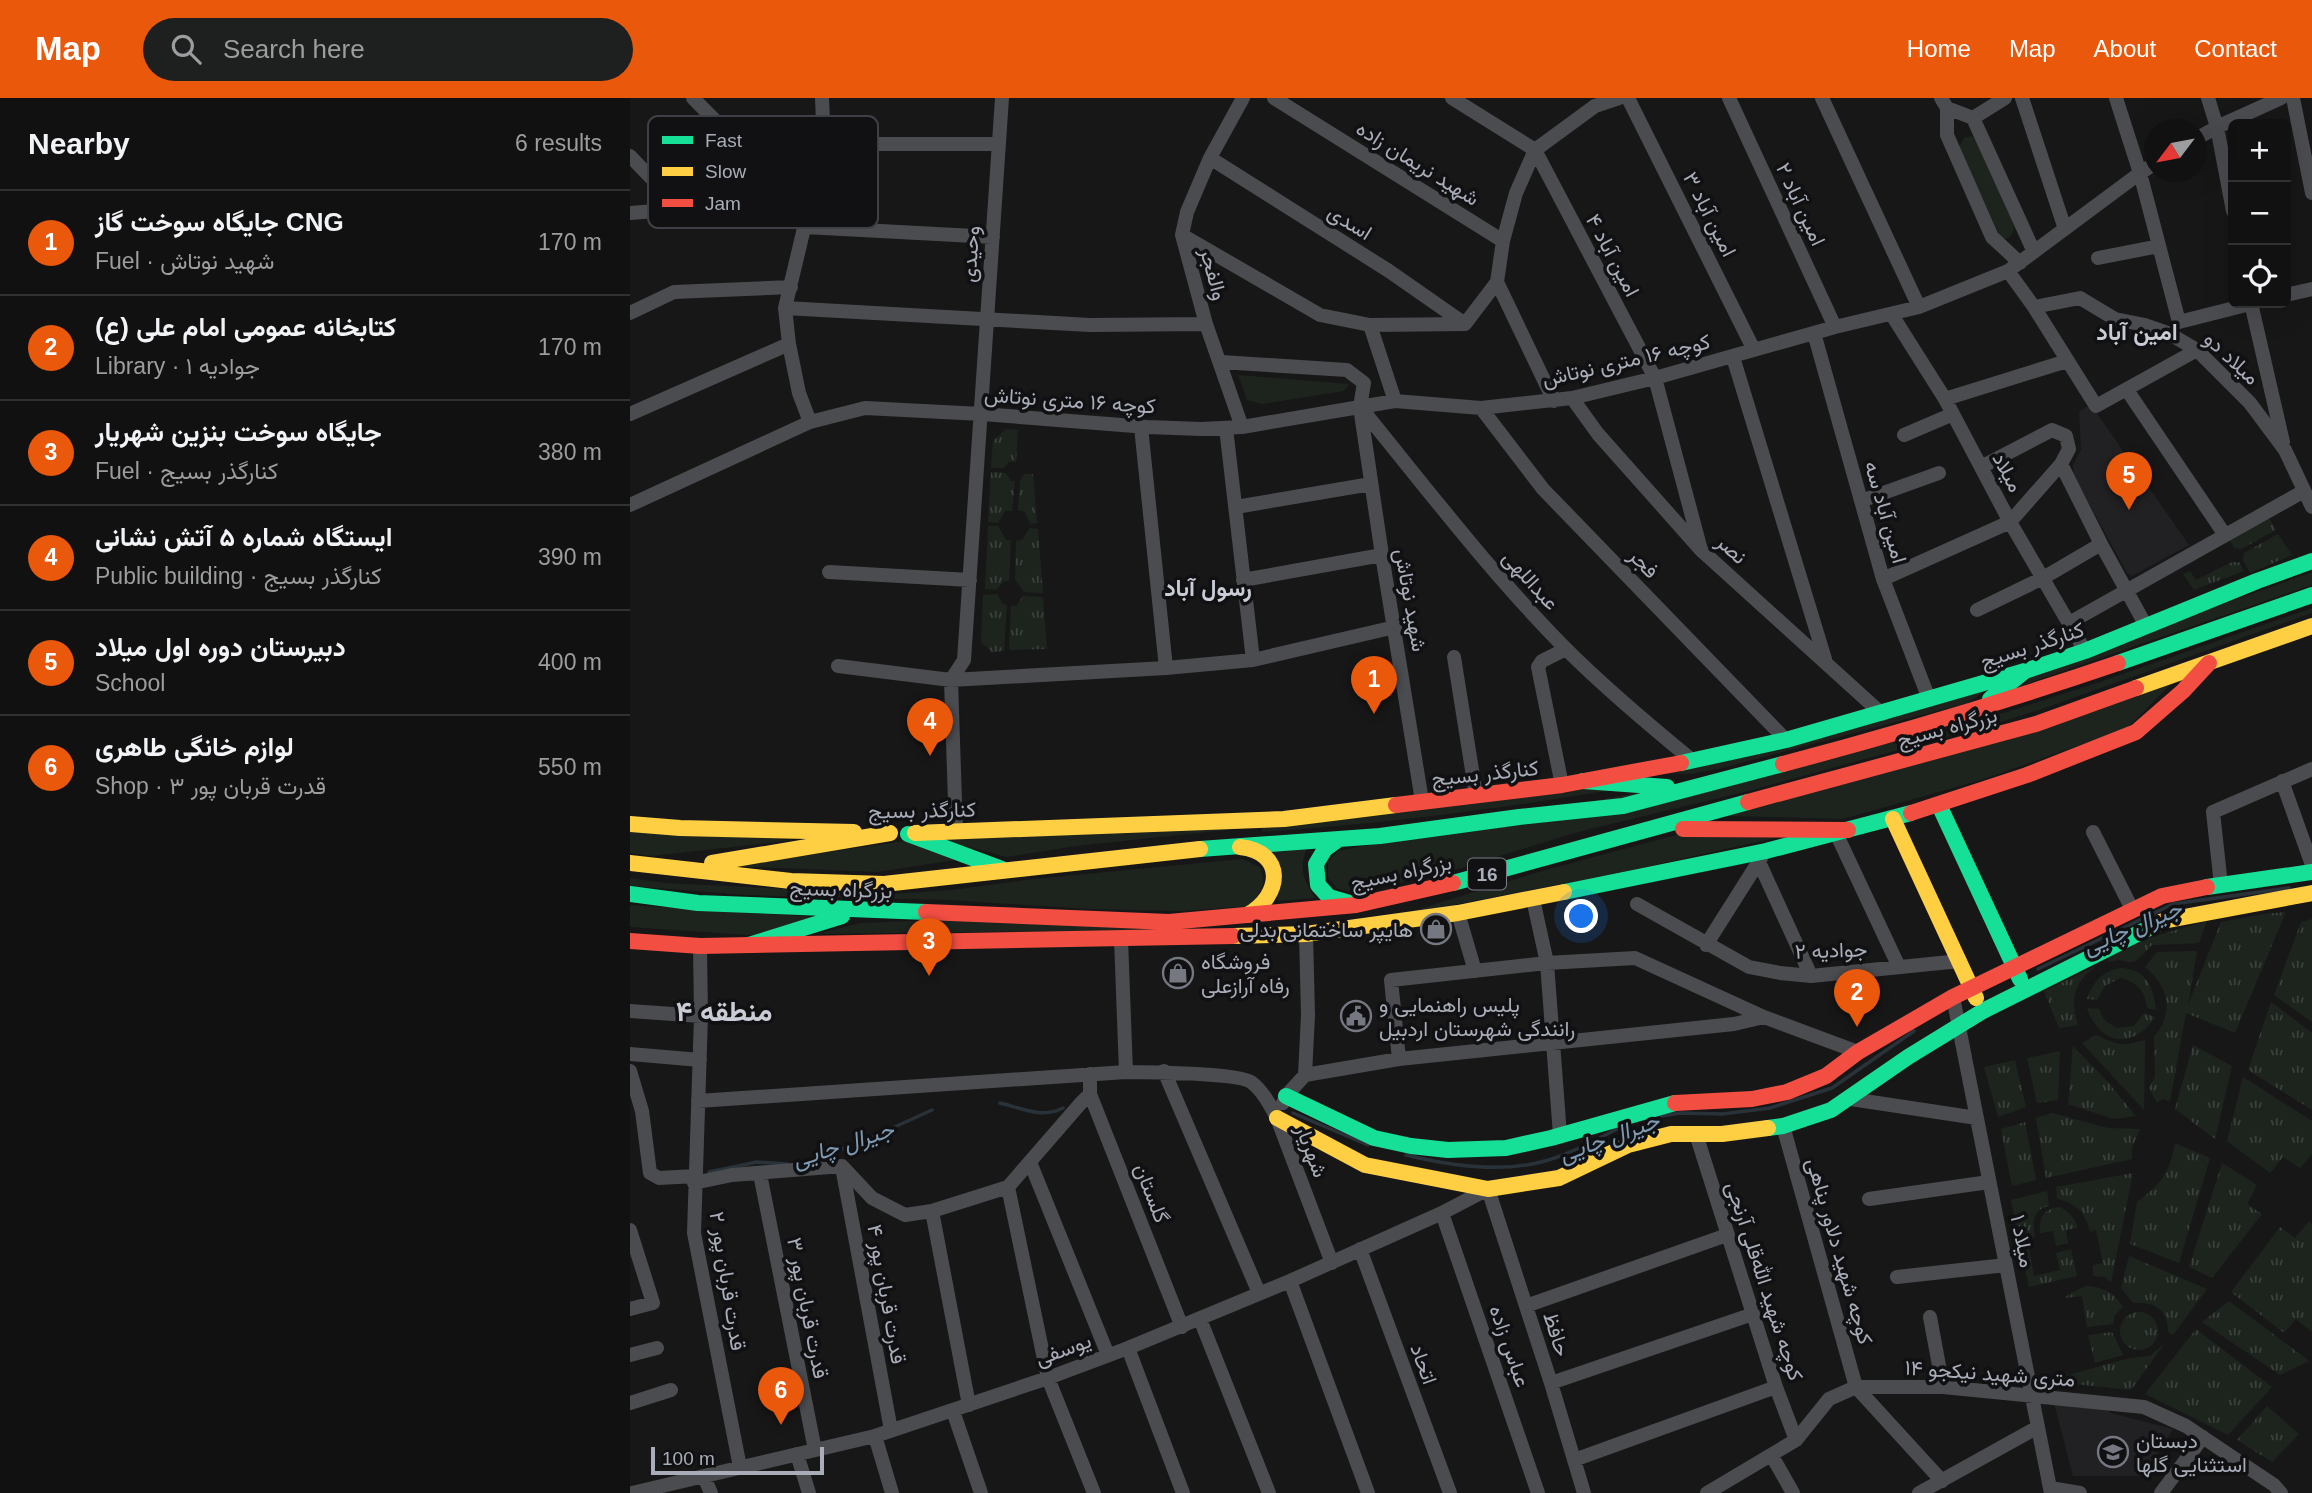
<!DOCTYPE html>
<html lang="en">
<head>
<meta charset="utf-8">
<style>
  :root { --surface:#111; --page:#1e1f1f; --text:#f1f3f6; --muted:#9c9d9f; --line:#303131; --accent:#ea580c }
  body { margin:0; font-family:Arial,Vazirmatn,sans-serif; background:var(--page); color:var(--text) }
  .controls { position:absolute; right:21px; top:21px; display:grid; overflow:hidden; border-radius:10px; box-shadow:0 7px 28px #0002 }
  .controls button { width:63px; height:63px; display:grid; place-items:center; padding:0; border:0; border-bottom:2px solid var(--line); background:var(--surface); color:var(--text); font:35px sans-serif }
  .compass { position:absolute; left:1514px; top:21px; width:63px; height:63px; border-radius:50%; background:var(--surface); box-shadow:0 7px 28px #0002; rotate:238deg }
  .scale { position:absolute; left:21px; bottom:18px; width:173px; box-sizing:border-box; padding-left:7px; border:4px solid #a8adb8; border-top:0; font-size:19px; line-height:24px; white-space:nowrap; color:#a8adb8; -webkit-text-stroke:5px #111113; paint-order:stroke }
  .you { position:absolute; left:952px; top:819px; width:24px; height:24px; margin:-18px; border:5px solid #fff; border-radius:50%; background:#1a73e8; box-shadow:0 0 0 10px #1a73e833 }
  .badge { display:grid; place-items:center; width:46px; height:46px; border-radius:50%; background:var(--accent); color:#fff; font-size:23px; font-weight:700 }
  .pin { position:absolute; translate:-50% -58px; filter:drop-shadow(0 2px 4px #0008) }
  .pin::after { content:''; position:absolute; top:37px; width:24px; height:21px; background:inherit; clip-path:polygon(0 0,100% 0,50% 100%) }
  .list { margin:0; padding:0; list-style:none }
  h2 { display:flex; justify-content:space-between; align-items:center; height:91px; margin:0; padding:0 28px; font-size:30px }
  h2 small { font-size:23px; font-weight:400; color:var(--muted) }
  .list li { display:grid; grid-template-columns:46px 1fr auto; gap:21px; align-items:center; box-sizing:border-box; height:105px; padding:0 28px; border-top:2px solid var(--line) }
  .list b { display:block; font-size:26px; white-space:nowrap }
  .list p { margin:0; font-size:23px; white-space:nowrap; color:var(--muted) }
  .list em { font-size:23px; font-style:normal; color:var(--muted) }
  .icon { flex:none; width:38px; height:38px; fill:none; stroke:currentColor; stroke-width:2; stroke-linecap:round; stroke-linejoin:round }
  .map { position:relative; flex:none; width:1682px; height:1395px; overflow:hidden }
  header { display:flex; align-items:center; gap:42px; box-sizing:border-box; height:98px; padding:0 35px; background:var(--accent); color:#fff }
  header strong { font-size:33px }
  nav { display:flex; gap:38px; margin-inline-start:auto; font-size:24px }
  .search { width:490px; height:63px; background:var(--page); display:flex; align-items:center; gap:18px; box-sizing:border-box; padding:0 24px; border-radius:38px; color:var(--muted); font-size:26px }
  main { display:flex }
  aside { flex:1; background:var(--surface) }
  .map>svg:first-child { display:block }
</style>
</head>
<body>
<header>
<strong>Map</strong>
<div class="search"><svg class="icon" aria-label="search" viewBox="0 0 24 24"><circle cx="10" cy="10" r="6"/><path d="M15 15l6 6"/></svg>Search here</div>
<nav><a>Home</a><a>Map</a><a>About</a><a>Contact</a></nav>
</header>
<main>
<aside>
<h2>Nearby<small>6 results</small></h2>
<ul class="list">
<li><span class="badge">1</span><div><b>جایگاه سوخت گاز CNG</b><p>Fuel · شهید نوتاش</p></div><em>170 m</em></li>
<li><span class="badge">2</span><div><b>کتابخانه عمومی امام علی (ع)</b><p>Library · جوادیه ۱</p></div><em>170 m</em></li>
<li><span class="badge">3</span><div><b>جایگاه سوخت بنزین شهریار</b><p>Fuel · کنارگذر بسیج</p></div><em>380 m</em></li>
<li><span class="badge">4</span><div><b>ایستگاه شماره ۵ آتش نشانی</b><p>Public building · کنارگذر بسیج</p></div><em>390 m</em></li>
<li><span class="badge">5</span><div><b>دبیرستان دوره اول میلاد</b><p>School</p></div><em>400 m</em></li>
<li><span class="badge">6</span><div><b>لوازم خانگی طاهری</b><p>Shop · قدرت قربان پور ۳</p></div><em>550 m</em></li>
</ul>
</aside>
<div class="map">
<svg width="1682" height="1395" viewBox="0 0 1682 1395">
  <defs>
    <pattern id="park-tufts" width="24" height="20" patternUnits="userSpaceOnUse" patternTransform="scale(1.75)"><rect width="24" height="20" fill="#1d241e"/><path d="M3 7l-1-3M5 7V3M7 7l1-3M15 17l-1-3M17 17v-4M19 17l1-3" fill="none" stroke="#3b413d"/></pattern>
  </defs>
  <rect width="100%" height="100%" fill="#171717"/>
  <path fill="#212123" d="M1461,307L1559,447L1502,478L1497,475L1444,378L1443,368L1451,351L1449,313Z
    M1424,1305L1476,1311L1481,1315L1543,1331L1514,1378H1443Z"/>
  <path fill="#1d241e" d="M1341,38L1347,40L1384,128C1384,136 1379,142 1371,141L1329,49L1334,40Z
    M608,277L719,286L714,293L632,306L617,302Z
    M1682,474V487L1390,588L1413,571Z
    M1682,510V515L1412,611L1374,623L1118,693L948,734L831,770L738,792L720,794L708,791L698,780V764L708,753L1307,636L1461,587Z
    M1370,584L1337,605L1093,670L1061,676L1019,675Z
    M1543,584L1496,631L1351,682L1213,721L1099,718Z
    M954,689L992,690C873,711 753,726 632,734V727Z
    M615,730L446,748L376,759L307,740Z
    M0,733L165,742L21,758L0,755Z
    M1046,737L1154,738L992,774L767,818L912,773Z
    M275,743L326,762L247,774L100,768Z
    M677,750C668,772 674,781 685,800L648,803L638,753Z
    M612,761L630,769C637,786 631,794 620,808L552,813L459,811L319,802L116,797L0,788V780L35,785L260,796L322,792L403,781Z
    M0,807L183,819L133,838L0,829Z
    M311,822L591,831L186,836L231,825Z"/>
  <path fill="url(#park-tufts)" d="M376,331L388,332L386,364H379L374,370H361L363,343Z
    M361,374L376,375L381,383H385L382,413H375L368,425L358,424Z
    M394,376H403L407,425L400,426L395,414L388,412L390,383Z
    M1639,420L1646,432L1611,451L1604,450L1599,441Z
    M358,428H368L376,442H381L379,483H374L366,492L355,491Z
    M400,430L408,431L413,495L394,494L385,481L386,443L392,442Z
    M1648,436L1662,457L1620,475L1613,462L1614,455Z
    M1602,464H1609L1614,473L1564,492L1553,476L1560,473L1566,482Z
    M367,496L373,506L377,507L374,553L362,554L351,544L353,497Z
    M393,498L413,499L417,551L379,552L381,508H386Z
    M1656,814L1605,935L1556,915L1540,1003L1532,1001L1527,1005L1519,990L1525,979L1524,939C1545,914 1539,889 1515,869L1527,854L1567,853L1558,907L1591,824L1634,816Z
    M1682,821V924L1644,897L1671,824Z
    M1577,823L1569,845L1522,847L1505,864L1488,862L1478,864V859L1522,839Z
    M1466,868C1443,886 1440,899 1448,927L1429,930L1414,893Z
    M1492,870C1518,873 1523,889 1526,912L1517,910C1515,892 1507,884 1490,880L1475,888L1467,902L1457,901C1464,883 1472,873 1492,870Z
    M1641,904L1682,935V1012L1618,972Z
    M1457,910L1469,911L1474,922L1486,930L1504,928L1514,915L1525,919C1504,952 1469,947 1457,910Z
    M1466,937C1488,947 1490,949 1515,942L1514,1012L1452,945Z
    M1563,947L1602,968L1585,1041L1545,1011Z
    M1443,948L1477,983L1506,1018L1484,1021L1438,1006Z
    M1430,953L1428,1002L1407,1005L1397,960Z
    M1385,962L1396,1009L1368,1019L1354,969Z
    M1613,979L1682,1023V1056L1670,1070L1653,1059L1640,1075L1597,1043Z
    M1422,1015L1478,1030L1510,1031L1502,1050V1061L1416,1080L1406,1020Z
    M1395,1024L1406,1082L1382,1088L1371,1031Z
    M1545,1045L1580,1060L1549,1165L1500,1146L1507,1104C1531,1086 1540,1075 1545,1045Z
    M1592,1065L1627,1087L1617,1106L1632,1116L1582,1180L1559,1169Z
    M1503,1075L1481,1184L1475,1179L1463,1178V1167L1473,1165L1466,1132L1460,1134C1457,1116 1445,1104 1427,1101L1426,1089Z
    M1417,1093L1419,1108C1404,1111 1401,1122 1405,1137L1398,1145L1404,1178L1430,1172L1426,1155L1441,1151L1447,1178L1399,1189L1381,1102Z
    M1430,1109C1439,1114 1444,1119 1448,1130L1436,1132L1438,1145L1426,1148L1423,1133L1410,1135C1409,1120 1413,1111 1430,1109Z
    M1679,1123L1682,1126V1234L1666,1221L1654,1235L1601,1194L1650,1129L1665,1140Z
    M1499,1158L1577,1191L1543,1237L1538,1234C1539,1212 1524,1203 1503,1205L1491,1190Z
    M1456,1188C1473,1189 1484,1194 1493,1209L1485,1217L1483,1226L1457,1229L1452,1198L1435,1200L1439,1196Z
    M1599,1203L1679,1263L1650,1277L1572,1224Z
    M1490 1233a19 19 0 1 1 38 0a19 19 0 1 1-38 0Z
    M1566,1231L1642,1289L1598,1337L1515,1296Z
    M1482,1234L1493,1257L1465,1265L1458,1237Z
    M1535,1245L1501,1292L1425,1284L1434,1278L1500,1260L1520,1258Z
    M1637,1308L1669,1336L1642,1364L1607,1342Z"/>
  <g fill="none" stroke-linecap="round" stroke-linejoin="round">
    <path stroke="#2a3239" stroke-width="3.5" d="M1408,871L1543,806L1659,790
      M370,1005C392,1010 411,1021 433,1010
      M663,1015L738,1047
      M1031,1018L1050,1015L1092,1016L1140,1010L1202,990L1284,933
      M776,1057C817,1067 869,1075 911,1064C939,1057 965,1042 991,1029
      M168,1066L227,1046L302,1012
      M79,1074L127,1064L157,1066"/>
    <path stroke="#4b4c50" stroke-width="14" d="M63,0L137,75L145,87
      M644,0L873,143
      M822,0L905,52L1025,280L1071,452
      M998,0L1124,252
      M1099,0L1205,229
      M1192,0L1289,209
      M1311,0L1317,10V37L1362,139L1390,165
      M1392,0L1435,131
      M1486,0L1510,75L1549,224L1624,205
      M1578,0L1587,29L1603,113
      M1663,0L1682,95
      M1317,10L1343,20L1375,0
      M1343,20L1404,154
      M1566,41L1587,29L1651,0
      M194,46H368
      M0,58L51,111
      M580,60L759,173L835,226
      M145,87L179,102
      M0,115L51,111L135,93L145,87
      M175,129L363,139
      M552,137L690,217L740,227L835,226L867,184L873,143L886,95L905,52L965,8L989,0
      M1468,160L1529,148
      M1378,173L1404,209L1466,308L1567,252
      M867,184L924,303
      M1656,197L1682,191
      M1621,205L1653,344
      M1404,209L1450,200L1485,221L1515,227L1538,235L1567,252L1620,305L1655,352L1682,409
      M155,210L460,227L576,226
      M0,215L44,194L161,189
      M1262,217L1315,301L1380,424L1455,553
      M740,227L765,303
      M1184,235L1253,481L1299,601
      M1103,259L1195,561
      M591,264L717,272L734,285L730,309L752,457L792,703
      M1497,292L1595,437
      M942,300L968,336L1071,452L1252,616
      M1315,301L1437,263
      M731,310C797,391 861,475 935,550C975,590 1019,627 1063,663
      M851,310L913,391L1156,642
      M0,316L159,246
      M180,324L235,310L352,316L517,329L571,331L612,329L765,303L851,310L942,300L1025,280L1205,229L1289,209L1378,173L1510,75L1524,66
      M511,329L536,570
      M612,329L576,226L552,137L557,114L580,60L613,0
      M596,330L623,562
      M1274,337L1323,316
      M1431,366L1471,446L1516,528
      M1231,403L1309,375
      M0,407L180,324L169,295L159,246L155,210L194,46L192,0
      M606,409L741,386
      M199,474L340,482
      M1253,481L1380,424L1431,366L1439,351L1436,338L1422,332L1351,369
      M613,482L752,457
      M1347,512L1413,480L1471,446
      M1439,525L1674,393
      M824,559L846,697
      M208,568L321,582L536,570L623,562L765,529
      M1652,683L1682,767
      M932,687L908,569L912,563L936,551
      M326,734L321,582L334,562L372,0
      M1463,734L1502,811
      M1206,735L1269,869
      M1129,764L1181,878
      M1591,787L1583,714L1682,671
      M903,801L917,865L930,1037
      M1007,806L1119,869L1150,875L1181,878L1330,863
      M828,815L845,873
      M491,841L496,974
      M1076,847L1131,760
      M70,848L71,918L64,1135L110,1369
      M1323,899L1421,1395
      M0,913L71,918
      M0,956L70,962
      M769,961L761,882L917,865L1005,860L1134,919
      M0,973L12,1013L20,1075L29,1080L65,1078
      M534,973L629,1195
      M460,976V996L552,1229
      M675,977L769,961L1104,926L1134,919L1228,954
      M1221,1001L1347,1020
      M68,1003L496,974C516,974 608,975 621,984C633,993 640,1007 647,1020L702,1165
      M653,1005L656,998L675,977L678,917L676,836
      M1153,1028L1226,1289L1312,1383
      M1066,1036L1146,1289L1166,1342
      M400,1064L478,1257
      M212,1069L261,1332
      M130,1076L185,1352
      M64,1085L102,1077L212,1068L242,1100L275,1117L302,1113L378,1089L450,1006L460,996
      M378,1089L418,1280L464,1395
      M1239,1101L1359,1084
      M302,1113L339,1307
      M812,1115L908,1395
      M0,1132L23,1205L0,1211
      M730,1151L820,1395
      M1267,1179L1376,1167
      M660,1183L738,1395
      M896,1208L1097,1137
      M1300,1219L1313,1289
      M570,1221L639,1395
      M498,1250L553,1395
      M0,1257L27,1250
      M921,1285L1123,1216
      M0,1305L41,1292
      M323,1313L351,1395
      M245,1338L262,1395
      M167,1356L179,1395
      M1142,1358L1163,1395
      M944,1362L1146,1289
      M74,1379L81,1395
      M1420,1390L1450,1395
      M2,1395L245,1338L418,1280L498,1250L660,1183L812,1115L858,1091L921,1285L954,1395
      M1077,1395L1166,1342L1199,1301L1226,1289H1313L1514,1309L1556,1328L1644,1387L1651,1395
      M1289,1395L1408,1329
      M1531,1395L1573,1339"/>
    <path stroke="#16e098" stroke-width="16" d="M1488,565L1682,497
      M1360,601L1395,573
      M1051,665L1156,642L1395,573L1455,553L1627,483L1682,463
      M953,683L1037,689
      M1309,707L1390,881
      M278,736L372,771
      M709,741L695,751L686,766L688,787L699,799L723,806
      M570,751L750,738L889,719L993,708L1153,666
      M823,785L1118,704
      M1577,789L1682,774
      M934,794L1136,753L1281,715
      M0,796L68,805L296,814
      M119,847L212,818
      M656,998L744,1040L781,1048L818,1052L876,1050L921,1040L1045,1005
      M1138,1030L1153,1028L1201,1012L1278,959L1353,913L1521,829"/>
    <path stroke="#ffcf43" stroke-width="16" d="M1506,590L1682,528
      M1263,721L1346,900
      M0,726L50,730L224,734
      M285,735L654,721L766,707
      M610,749C656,754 652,798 617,817
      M0,765L161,783L254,786L570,751
      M82,765L260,735
      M1521,829L1533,823L1682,795
      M603,838L676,836L828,815L934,794
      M647,1020L735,1067L858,1091L929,1080L998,1047L1041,1036H1092L1138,1030"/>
    <path stroke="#f24e42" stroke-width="16" d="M1153,666C1266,636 1377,603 1488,565
      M1118,704L1406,626L1506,590
      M766,707L932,687L1051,665
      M1281,715L1397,677L1506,634L1553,593L1579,565
      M1053,731L1218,732
      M296,814L539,824L726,807L823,785
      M0,843L70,848L603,838
      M1045,1005L1122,1001L1157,994L1196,978L1228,954L1323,899L1532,798L1577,789"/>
  </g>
  <defs>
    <g id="shop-ring" transform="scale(1.575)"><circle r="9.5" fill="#111113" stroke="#757880" stroke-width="1.5"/><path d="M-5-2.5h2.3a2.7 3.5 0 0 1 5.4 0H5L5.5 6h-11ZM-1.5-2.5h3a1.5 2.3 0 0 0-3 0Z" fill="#757880"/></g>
    <g id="civic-ring" transform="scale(1.575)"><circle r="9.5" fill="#111113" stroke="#757880" stroke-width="1.5"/><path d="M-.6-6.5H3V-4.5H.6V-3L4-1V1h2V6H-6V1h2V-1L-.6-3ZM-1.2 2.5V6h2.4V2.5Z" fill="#757880"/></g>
    <g id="school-ring" transform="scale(1.575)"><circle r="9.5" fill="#111113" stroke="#757880" stroke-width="1.5"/><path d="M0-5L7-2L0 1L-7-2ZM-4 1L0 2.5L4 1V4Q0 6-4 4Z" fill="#757880"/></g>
  </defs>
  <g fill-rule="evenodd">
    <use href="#shop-ring" x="806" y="831"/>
    <use href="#shop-ring" x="548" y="875"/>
    <use href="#civic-ring" x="726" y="918"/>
    <use href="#school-ring" x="1483" y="1354"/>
  </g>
  <g text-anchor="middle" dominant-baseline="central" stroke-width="7" stroke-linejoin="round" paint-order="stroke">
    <rect fill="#111113" stroke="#7b7e86" stroke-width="2" x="838" y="760.5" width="38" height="31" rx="5"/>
    <g font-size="19" font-weight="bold" fill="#a8adb8">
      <text x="857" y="776">16</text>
    </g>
    <g font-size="21" fill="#a8adb8" stroke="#111113">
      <text transform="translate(788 65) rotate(32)">شهید نریمان زاده</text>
      <text transform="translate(1171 106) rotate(65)">۲ امین آباد</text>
      <text transform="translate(1080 116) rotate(63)">۳ امین آباد</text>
      <text transform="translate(720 124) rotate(32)">اسدی</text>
      <text transform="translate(340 156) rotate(-86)">وحیدی</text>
      <text transform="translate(983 157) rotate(62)">۴ امین آباد</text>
      <text transform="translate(584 176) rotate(75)">والفجر</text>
      <text transform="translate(1602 260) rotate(43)">میلاد دو</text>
      <text transform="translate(996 262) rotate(-13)">کوچه ۱۶ متری نوتاش</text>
      <text transform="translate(440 302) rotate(4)">کوچه ۱۶ متری نوتاش</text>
      <text transform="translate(1378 374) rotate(62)">میلاد</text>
      <text transform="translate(1256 414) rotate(74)">امین آباد سه</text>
      <text transform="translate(1102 451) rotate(42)">نصر</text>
      <text transform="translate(1014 465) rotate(46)">فجر</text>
      <text transform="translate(901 482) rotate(48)">عبداللهی</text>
      <text transform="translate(781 502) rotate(80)">شهید نوتاش</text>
      <text transform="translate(1402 547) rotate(-18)">کنارگذر بسیج</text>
      <text transform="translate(1317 629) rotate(-15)">بزرگراه بسیج</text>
      <text transform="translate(855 675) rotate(-6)">کنارگذر بسیج</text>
      <text transform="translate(292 712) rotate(-1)">کنارگذر بسیج</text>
      <text transform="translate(771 774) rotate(-12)">بزرگراه بسیج</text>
      <text transform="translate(211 791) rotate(2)">بزرگراه بسیج</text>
      <text transform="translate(1201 852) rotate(-2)">جوادیه ۲</text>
      <text transform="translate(682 1053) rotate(69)">شهریار</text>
      <text transform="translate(522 1095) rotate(69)">گلستان</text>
      <text transform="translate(1393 1143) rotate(79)">میلاد ۱</text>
      <text transform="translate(1210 1153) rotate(74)">کوچه شهید دلاور پناهی</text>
      <text transform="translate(98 1183) rotate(81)">قدرت قربان پور ۲</text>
      <text transform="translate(1135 1183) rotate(72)">کوچه شهید الله‌قلی آرنجی</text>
      <text transform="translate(257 1196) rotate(80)">قدرت قربان پور ۴</text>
      <text transform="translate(178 1210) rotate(79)">قدرت قربان پور ۳</text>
      <text transform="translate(927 1236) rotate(72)">حافظ</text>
      <text transform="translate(880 1248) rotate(71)">عباس زاده</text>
      <text transform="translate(433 1251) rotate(-20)">یوسفی</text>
      <text transform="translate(794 1266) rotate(70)">اتحاد</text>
      <text transform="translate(1360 1275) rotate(4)">۱۴ متری شهید نیکجو</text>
    </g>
    <g font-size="21" fill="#a8adb8" stroke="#111113" text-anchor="start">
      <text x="783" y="831" text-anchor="end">هایپر ساختمانی بدلی</text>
      <text x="571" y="863">فروشگاه<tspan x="571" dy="24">رفاه آرازعلی</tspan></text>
      <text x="749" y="906">پلیس راهنمایی و<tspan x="749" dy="24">رانندگی شهرستان اردبیل</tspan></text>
      <text x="1506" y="1342">دبستان<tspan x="1506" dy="24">استثنایی گلها</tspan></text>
    </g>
    <g font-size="23" font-weight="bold" fill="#c9ccd4" stroke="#111113">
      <text x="1507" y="234">امین آباد</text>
      <text x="578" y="490">رسول آباد</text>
    </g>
    <g font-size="23" font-style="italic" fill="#7f9bb3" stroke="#111113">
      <text transform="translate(1502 829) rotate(-23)">جیرال چایی</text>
      <text transform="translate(979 1039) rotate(-20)">جیرال چایی</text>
      <text transform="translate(213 1046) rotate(-18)">جیرال چایی</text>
    </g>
    <g font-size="28" font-weight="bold" fill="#c9ccd4" stroke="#111113">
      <text x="94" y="913">منطقه ۴</text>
    </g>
  </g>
  <rect x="18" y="18" width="230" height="112" rx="10" fill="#111113" stroke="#3e4045" stroke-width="2"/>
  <rect x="32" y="38" width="31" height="8" fill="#16e098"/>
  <rect x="32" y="69" width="31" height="9" fill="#ffcf43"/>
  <rect x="32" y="101" width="31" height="8" fill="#f24e42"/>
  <g font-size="19" fill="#a8adb8">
    <text x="75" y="49">Fast</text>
    <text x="75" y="80">Slow</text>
    <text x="75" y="112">Jam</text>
  </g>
</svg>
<div class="controls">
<button>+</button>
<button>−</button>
<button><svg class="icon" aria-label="locate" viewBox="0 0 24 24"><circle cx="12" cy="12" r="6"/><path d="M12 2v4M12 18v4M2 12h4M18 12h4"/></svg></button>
</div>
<svg class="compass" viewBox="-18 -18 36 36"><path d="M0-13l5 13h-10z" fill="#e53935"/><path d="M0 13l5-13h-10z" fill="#9c9d9f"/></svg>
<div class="scale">100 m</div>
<div class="you"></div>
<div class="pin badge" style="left:744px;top:616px">1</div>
<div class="pin badge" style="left:1227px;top:929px">2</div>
<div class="pin badge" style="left:299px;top:878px">3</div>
<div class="pin badge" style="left:300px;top:658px">4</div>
<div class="pin badge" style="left:1499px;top:412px">5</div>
<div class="pin badge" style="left:151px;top:1327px">6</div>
</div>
</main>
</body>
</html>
